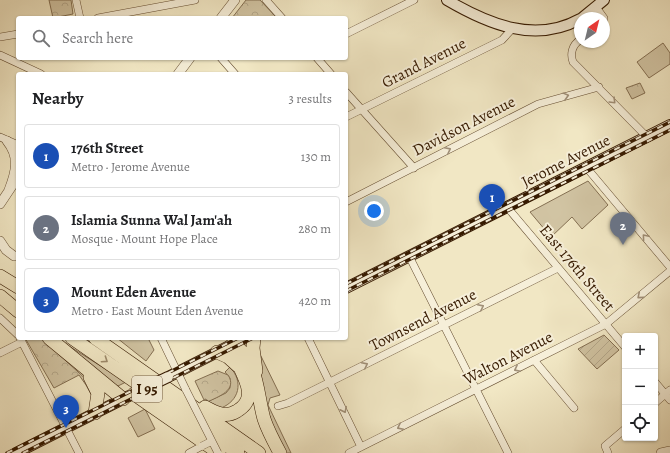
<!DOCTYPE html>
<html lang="en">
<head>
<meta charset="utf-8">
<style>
  :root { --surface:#fff; --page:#f2f2f2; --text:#202124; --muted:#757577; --line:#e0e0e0; --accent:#111827 }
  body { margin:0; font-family:Alegreya,serif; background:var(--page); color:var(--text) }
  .controls { position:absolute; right:12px; bottom:12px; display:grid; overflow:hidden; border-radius:4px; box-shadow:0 1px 3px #0004 }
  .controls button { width:36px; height:36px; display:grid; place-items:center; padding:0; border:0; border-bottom:1px solid var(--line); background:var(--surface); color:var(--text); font:20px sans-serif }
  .compass { position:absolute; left:574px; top:12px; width:36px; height:36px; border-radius:50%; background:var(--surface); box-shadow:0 1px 3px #0004; rotate:35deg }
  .you { position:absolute; left:374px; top:211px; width:14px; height:14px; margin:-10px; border:3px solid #fff; border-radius:50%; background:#1a73e8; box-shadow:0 0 0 6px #1a73e833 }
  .badge { display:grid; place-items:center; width:26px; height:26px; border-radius:50%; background:var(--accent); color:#fff; font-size:13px; font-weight:700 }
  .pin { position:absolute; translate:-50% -33px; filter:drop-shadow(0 1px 2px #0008) }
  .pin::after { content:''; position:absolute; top:21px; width:14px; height:12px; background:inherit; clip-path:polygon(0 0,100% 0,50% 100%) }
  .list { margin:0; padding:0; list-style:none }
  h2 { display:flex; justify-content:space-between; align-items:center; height:52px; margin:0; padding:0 16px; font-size:17px }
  h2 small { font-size:13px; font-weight:400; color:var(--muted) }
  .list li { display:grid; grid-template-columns:26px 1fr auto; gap:12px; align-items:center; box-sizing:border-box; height:64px; margin:0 8px 8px; padding:0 8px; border:1px solid var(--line); border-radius:4px }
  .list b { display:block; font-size:15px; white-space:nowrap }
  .list p { margin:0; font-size:13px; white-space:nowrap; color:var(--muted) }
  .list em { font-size:13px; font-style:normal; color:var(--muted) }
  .icon { flex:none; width:22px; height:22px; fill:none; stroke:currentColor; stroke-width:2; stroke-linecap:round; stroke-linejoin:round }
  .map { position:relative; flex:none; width:670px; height:453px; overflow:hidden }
  .search { position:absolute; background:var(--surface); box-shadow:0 1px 3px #0004; left:16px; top:16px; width:332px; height:44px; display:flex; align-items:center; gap:10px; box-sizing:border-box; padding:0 14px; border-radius:4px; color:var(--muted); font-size:15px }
  .panel { position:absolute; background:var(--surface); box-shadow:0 1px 3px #0004; left:16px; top:72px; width:332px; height:268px; border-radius:4px }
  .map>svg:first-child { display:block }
</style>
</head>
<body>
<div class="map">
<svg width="670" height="453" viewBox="0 0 670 453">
  <defs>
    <pattern id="park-crowns" width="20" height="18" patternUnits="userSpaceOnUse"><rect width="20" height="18" fill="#d1c4a3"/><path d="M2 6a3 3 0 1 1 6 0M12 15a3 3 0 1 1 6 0" fill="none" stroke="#b4a88b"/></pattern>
    <pattern id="garden-furrows" width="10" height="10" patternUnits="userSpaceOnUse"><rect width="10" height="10" fill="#d1c4a3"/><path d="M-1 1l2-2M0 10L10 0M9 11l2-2" fill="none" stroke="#b4a88b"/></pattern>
  </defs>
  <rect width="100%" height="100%" fill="#f1e7c4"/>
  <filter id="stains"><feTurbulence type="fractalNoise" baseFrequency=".005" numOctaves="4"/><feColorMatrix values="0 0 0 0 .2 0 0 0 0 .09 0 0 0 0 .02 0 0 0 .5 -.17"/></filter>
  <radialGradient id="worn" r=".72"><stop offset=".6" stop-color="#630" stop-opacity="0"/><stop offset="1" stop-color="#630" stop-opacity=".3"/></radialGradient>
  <path fill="#d1c4a3" stroke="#846f52" d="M663,43L670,53V64L649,78L637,62Z
    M588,181L608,205L582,229L572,217L551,237L530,212Z
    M117,338H148L154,350L146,361Z
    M69,346L126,382L112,389Z
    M257,348L280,395L270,398L268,405L291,453H284C266,421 262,384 257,348Z
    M230,367C244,382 239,401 221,408L207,402L226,393L230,388V378L225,372Z
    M145,409L155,429L138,437L128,418Z"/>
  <path fill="url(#park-crowns)" stroke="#846f52" d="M49,0H71L73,14L53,18Z
    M246,0H260L277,18H232Z
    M640,83L645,93L632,99L626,88Z
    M25,338H41L90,383L93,398L86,385L79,375L54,388Z
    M218,371L228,375C238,390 218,397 207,402L206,399L204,400L195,381Z"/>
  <path fill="url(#garden-furrows)" stroke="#846f52" d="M604,335L619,350L597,369L578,349Z"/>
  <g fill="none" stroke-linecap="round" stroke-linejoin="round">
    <g stroke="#654d31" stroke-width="8">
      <path id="minor" d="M76,0L80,18
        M266,0L282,18
        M596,7L604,18V25
        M98,18L195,0
        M346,34L414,0
        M0,37L18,34
        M580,40C572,45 570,54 573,62L647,137
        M0,55L41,74
        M221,58L235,74
        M317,58L331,74
        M346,92L414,168
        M346,117L502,40L512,29
        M0,137L18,145
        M586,167L670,267
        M346,202L538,104L599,87
        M507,207L625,347
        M409,256L508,453
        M0,318L18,335
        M20,338L79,453
        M161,338L186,390
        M308,338L361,447
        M0,353L22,342
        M534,360L574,408
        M655,382L670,400
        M655,403L670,390
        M278,406L288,403L558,268
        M189,453L202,446
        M349,453L606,324L670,271
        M608,453L605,446L625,429"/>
    </g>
    <g stroke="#654d31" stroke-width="10">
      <path id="tertiary" d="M221,18L235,0
        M178,74L190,58
        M7,141C20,157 16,172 9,190
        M0,204L12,186
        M0,241L6,250L14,256
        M661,453L670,451"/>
    </g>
    <g stroke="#361a00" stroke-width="12">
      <path id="secondary" d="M447,0C488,24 535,44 580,19
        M582,18L604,0
        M346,288L670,125
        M168,377L245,338
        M16,453L129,396"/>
    </g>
    <g stroke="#361a00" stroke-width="14">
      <path id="motorway" d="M0,276L18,287
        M0,296L18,311
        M49,338L123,399
        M72,338L238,453
        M95,338L259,453
        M254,338L253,348L256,371
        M234,345C258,360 257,395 264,419C268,431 274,442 280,453
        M217,352L228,357L238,366
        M90,377L98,393L95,413
        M134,394L219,453
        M205,407C216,413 226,418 237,411C265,395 233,365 232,345"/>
    </g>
    <use href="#minor" stroke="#f6efd9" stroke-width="7"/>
    <use href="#tertiary" stroke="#f6efd9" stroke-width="9"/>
    <use href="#secondary" stroke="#f6efd9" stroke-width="10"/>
    <use href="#motorway" stroke="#f1e7c4" stroke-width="13"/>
    <g stroke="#361a00" stroke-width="3.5">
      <path id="rail" d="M346,284L670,122
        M346,291L670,130
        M7,453L238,338
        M23,453L253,338"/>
    </g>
    <use href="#rail" stroke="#f6efd9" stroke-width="2" stroke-dasharray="6" stroke-linecap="butt"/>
    <g stroke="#654d31" stroke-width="8" stroke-linecap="butt">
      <path id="minor-bridge" d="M186,390L218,453
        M202,446L212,441"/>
    </g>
    <g stroke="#361a00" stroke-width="12" stroke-linecap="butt">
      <path id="secondary-bridge" d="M139,391L168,377"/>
    </g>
    <use href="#minor-bridge" stroke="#f6efd9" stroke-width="7"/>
    <use href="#secondary-bridge" stroke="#f6efd9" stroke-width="10"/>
  </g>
  <defs><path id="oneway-chevron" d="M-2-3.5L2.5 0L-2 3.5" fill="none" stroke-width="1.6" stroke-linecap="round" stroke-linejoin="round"/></defs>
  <g stroke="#a08f77">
    <use href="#oneway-chevron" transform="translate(566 96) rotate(-15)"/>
    <use href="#oneway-chevron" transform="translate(613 101) rotate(45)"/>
    <use href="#oneway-chevron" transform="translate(448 150) rotate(-27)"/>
    <use href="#oneway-chevron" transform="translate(645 237) rotate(-130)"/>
    <use href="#oneway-chevron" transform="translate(640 296) rotate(140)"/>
    <use href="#oneway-chevron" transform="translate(481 307) rotate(-26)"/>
    <use href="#oneway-chevron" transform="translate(365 365) rotate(-27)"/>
    <use href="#oneway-chevron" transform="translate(517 369) rotate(153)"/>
    <use href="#oneway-chevron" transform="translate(344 410) rotate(64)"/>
    <use href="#oneway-chevron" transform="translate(400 427) rotate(153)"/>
  </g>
  <use stroke="#9d8b6c" href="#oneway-chevron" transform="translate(105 360) rotate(34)"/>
  <g text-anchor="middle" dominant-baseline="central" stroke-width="4" stroke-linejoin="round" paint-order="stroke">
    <rect fill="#f6efd9" stroke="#705a41" stroke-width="1" x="132" y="376" width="30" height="26" rx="3"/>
    <g font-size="15" font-weight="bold" fill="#361a00">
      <text x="147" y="389">I 95</text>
    </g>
    <g font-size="16" fill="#361a00" stroke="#f6efd9">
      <text transform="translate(424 63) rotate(-27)">Grand Avenue</text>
      <text transform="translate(464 126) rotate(-27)">Davidson Avenue</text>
      <text transform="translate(566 161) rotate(-27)">Jerome Avenue</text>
      <text transform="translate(577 268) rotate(50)">East 176th Street</text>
      <text transform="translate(423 320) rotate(-27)">Townsend Avenue</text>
      <text transform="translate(508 358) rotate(-27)">Walton Avenue</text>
    </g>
  </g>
  <rect width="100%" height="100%" filter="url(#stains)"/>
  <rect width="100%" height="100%" fill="url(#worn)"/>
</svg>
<div class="controls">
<button>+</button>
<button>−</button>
<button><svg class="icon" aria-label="locate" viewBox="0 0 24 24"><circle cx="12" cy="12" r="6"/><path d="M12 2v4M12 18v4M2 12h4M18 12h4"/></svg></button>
</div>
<svg class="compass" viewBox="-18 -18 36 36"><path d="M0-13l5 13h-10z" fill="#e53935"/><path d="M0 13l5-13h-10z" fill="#757577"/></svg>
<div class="you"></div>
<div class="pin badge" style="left:492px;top:217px;background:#1a4fb4">1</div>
<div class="pin badge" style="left:623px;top:245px;background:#6b7280">2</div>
<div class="pin badge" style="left:66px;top:428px;background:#1a4fb4">3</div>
<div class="search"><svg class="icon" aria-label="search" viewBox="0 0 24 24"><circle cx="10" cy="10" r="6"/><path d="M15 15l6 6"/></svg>Search here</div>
<section class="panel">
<h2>Nearby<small>3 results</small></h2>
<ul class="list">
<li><span class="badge" style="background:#1a4fb4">1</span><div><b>176th Street</b><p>Metro · Jerome Avenue</p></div><em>130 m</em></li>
<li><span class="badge" style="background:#6b7280">2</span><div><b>Islamia Sunna Wal Jam'ah</b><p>Mosque · Mount Hope Place</p></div><em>280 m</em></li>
<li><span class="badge" style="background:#1a4fb4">3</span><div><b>Mount Eden Avenue</b><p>Metro · East Mount Eden Avenue</p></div><em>420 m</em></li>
</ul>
</section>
</div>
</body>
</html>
